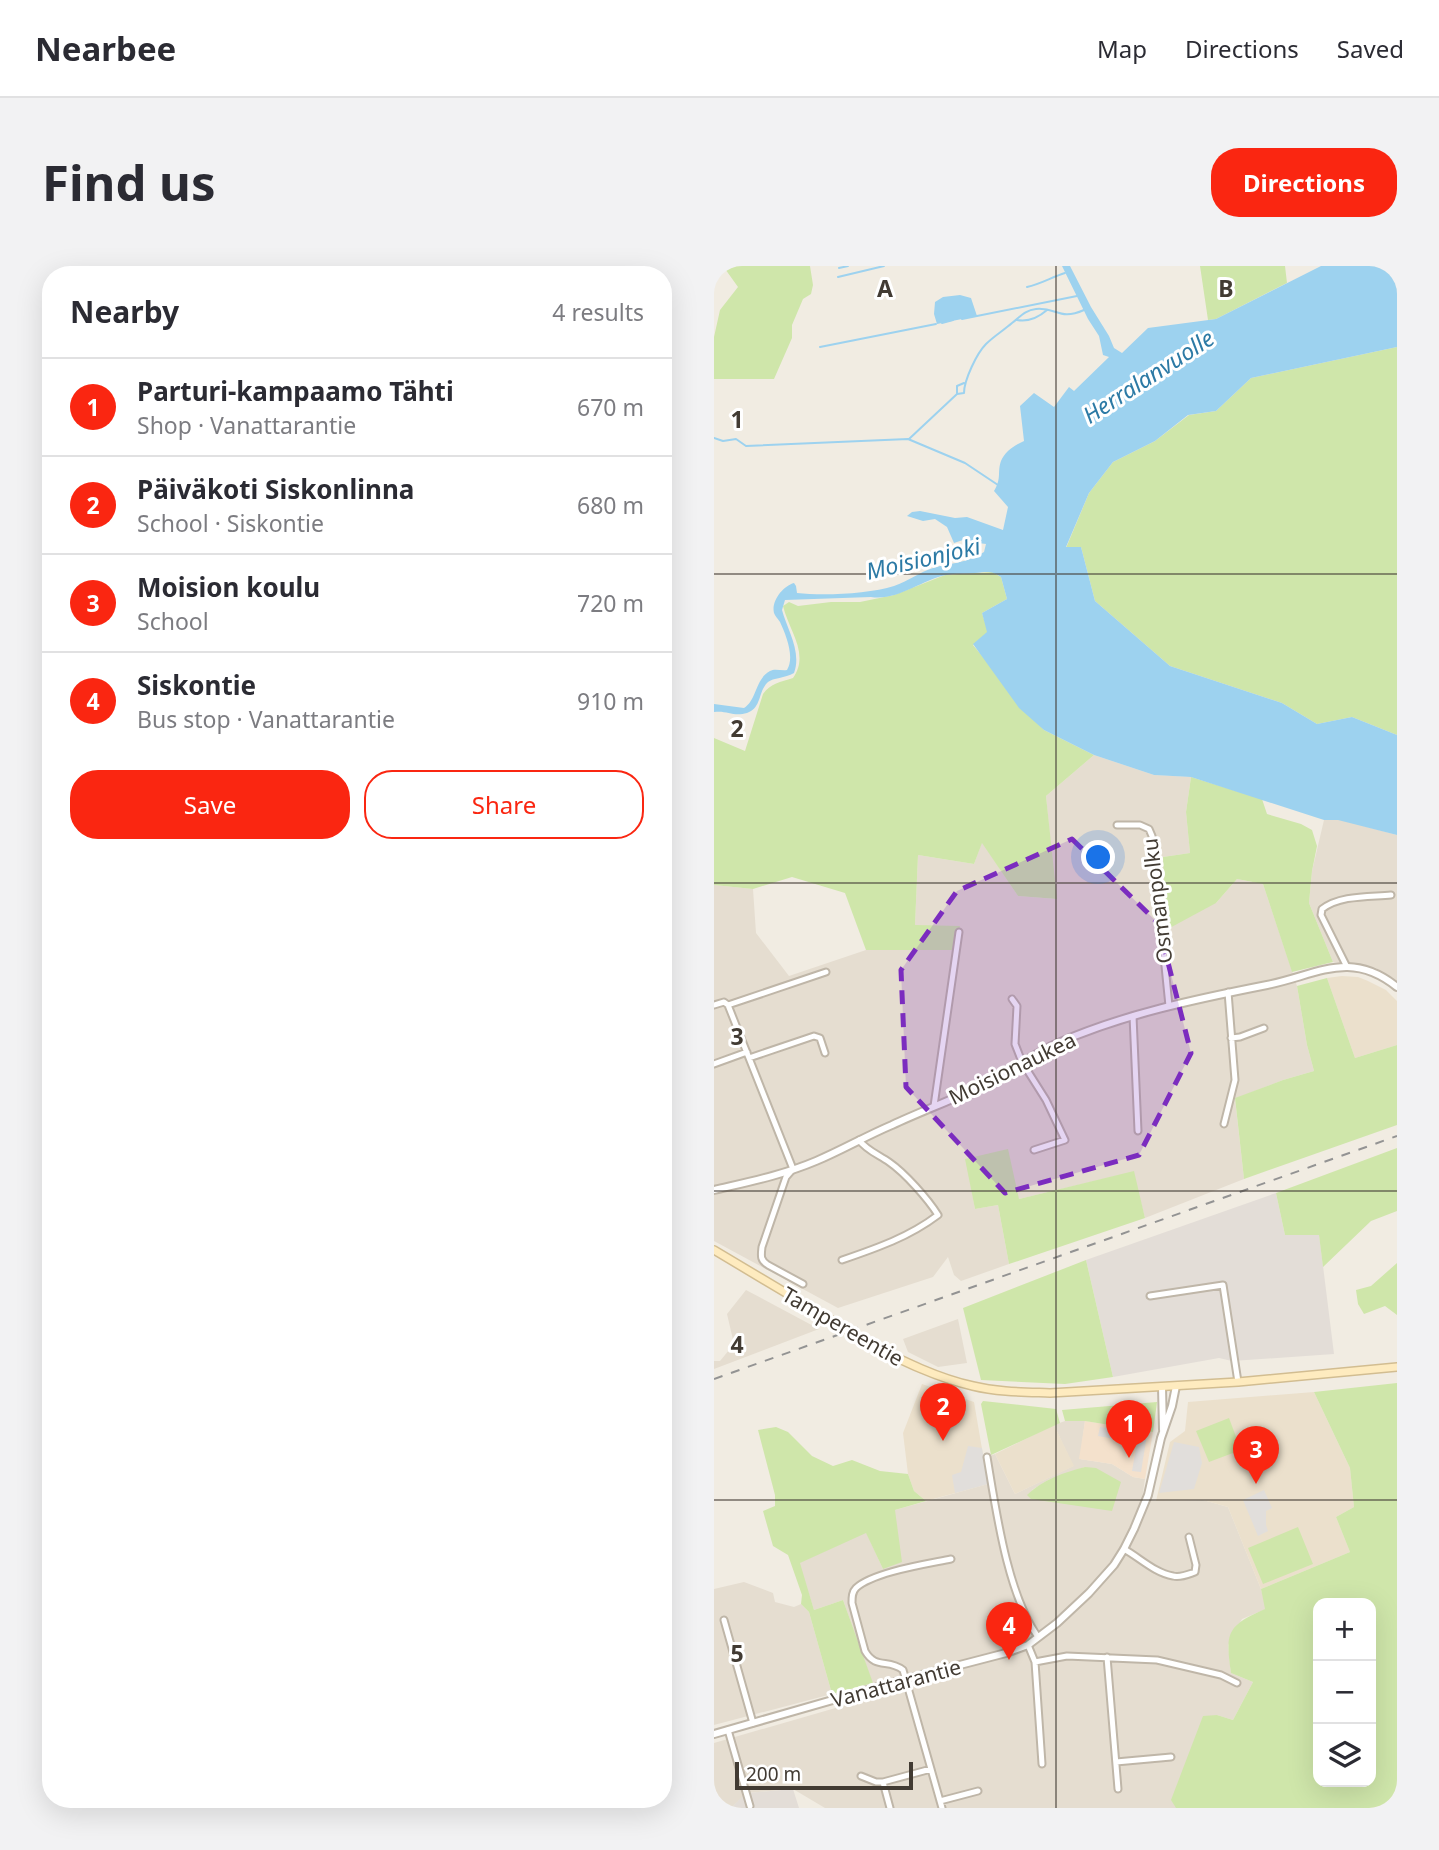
<!DOCTYPE html>
<html lang="en">
<head>
<meta charset="utf-8">
<style>
  :root { --surface:#fff; --page:#f2f2f3; --text:#2b2b33; --muted:#7c7c81; --line:#e1e1e2; --accent:#fa2611 }
  body { margin:0; font-family:"Noto Sans",sans-serif; background:var(--page); color:var(--text) }
  .controls { position:absolute; right:21px; bottom:21px; display:grid; overflow:hidden; border-radius:14px; box-shadow:0 7px 28px #0002 }
  .controls button { width:63px; height:63px; display:grid; place-items:center; padding:0; border:0; border-bottom:2px solid var(--line); background:var(--surface); color:var(--text); font:35px sans-serif }
  .scale { position:absolute; left:21px; bottom:18px; width:178px; box-sizing:border-box; padding-left:7px; border:4px solid #423b33; border-top:0; font-size:19px; line-height:24px; white-space:nowrap; color:#423b33; -webkit-text-stroke:5px #fff; paint-order:stroke }
  .you { position:absolute; left:385px; top:592px; width:24px; height:24px; margin:-18px; border:5px solid #fff; border-radius:50%; background:#1a73e8; box-shadow:0 0 0 10px #1a73e833 }
  .badge { display:grid; place-items:center; width:46px; height:46px; border-radius:50%; background:var(--accent); color:#fff; font-size:23px; font-weight:700 }
  .pin { position:absolute; translate:-50% -58px; filter:drop-shadow(0 2px 4px #0008) }
  .pin::after { content:''; position:absolute; top:37px; width:24px; height:21px; background:inherit; clip-path:polygon(0 0,100% 0,50% 100%) }
  .list { margin:0; padding:0; list-style:none }
  h2 { display:flex; justify-content:space-between; align-items:center; height:91px; margin:0; padding:0 28px; font-size:30px }
  h2 small { font-size:23px; font-weight:400; color:var(--muted) }
  .list li { display:grid; grid-template-columns:46px 1fr auto; gap:21px; align-items:center; box-sizing:border-box; height:98px; padding:0 28px; border-top:2px solid var(--line) }
  .list b { display:block; font-size:26px; white-space:nowrap }
  .list p { margin:0; font-size:23px; white-space:nowrap; color:var(--muted) }
  .list em { font-size:23px; font-style:normal; color:var(--muted) }
  .actions { display:flex; gap:14px; padding:21px 28px }
  .actions a { flex:1; padding:16px 0; border:2px solid var(--accent); border-radius:28px; text-align:center; font-size:24px; color:var(--accent) }
  .actions .main { background:var(--accent); color:#fff }
  .icon { flex:none; width:38px; height:38px; fill:none; stroke:currentColor; stroke-width:2; stroke-linecap:round; stroke-linejoin:round }
  .map { position:relative; flex:none; width:683px; height:1542px; overflow:hidden; border-radius:28px }
  header { display:flex; align-items:center; gap:42px; box-sizing:border-box; height:98px; padding:0 35px; background:var(--surface); border-bottom:2px solid var(--line) }
  header strong { font-size:33px }
  nav { display:flex; gap:38px; margin-inline-start:auto; font-size:24px }
  .intro { display:flex; align-items:center; justify-content:space-between; box-sizing:border-box; height:168px; padding:0 42px }
  h1 { margin:0; font-size:49px }
  .button { padding:18px 32px; border-radius:28px; background:var(--accent); color:#fff; font-size:24px; font-weight:700 }
  main { display:flex; gap:42px; padding:0 42px }
  aside { flex:1; background:var(--surface); border-radius:28px; box-shadow:0 7px 28px #0002 }
  .map>svg:first-child { display:block }
</style>
</head>
<body>
<header>
<strong>Nearbee</strong>
<nav><a>Map</a><a>Directions</a><a>Saved</a></nav>
</header>
<div class="intro"><h1>Find us</h1><a class="button">Directions</a></div>
<main>
<aside>
<h2>Nearby<small>4 results</small></h2>
<ul class="list">
<li><span class="badge">1</span><div><b>Parturi-kampaamo Tähti</b><p>Shop · Vanattarantie</p></div><em>670 m</em></li>
<li><span class="badge">2</span><div><b>Päiväkoti Siskonlinna</b><p>School · Siskontie</p></div><em>680 m</em></li>
<li><span class="badge">3</span><div><b>Moision koulu</b><p>School</p></div><em>720 m</em></li>
<li><span class="badge">4</span><div><b>Siskontie</b><p>Bus stop · Vanattarantie</p></div><em>910 m</em></li>
</ul>
<div class="actions"><a class="main">Save</a><a>Share</a></div>
</aside>
<div class="map">
<svg width="683" height="1542" viewBox="0 0 683 1542">
  <rect width="100%" height="100%" fill="#f1ece2"/>
  <path fill="#e5ddd0" fill-rule="evenodd" d="M380,489L440,509L477,511L472,546L476,587L449,591L502,637L523,613L549,618L583,720L593,779L600,805L569,814L521,833L530,913L431,952L419,906L305,933L252,893L261,943L284,939L295,998L247,1015L240,1009L234,991L219,1011L124,1042L0,975V619L39,623L42,667L75,710L152,684H237L201,659L204,589L260,598L268,576L304,630L342,633L332,530Z
    M624,553L683,569V716L662,702L641,698L619,696L595,637L598,605L610,554Z
    M32,1024L105,1063L0,1103V1095H6L20,1078L13,1048Z
    M244,1053L253,1097L224,1101L194,1086L189,1073Z
    M351,1155H371L366,1193L398,1198L419,1211L431,1213L428,1233L442,1235L489,1234L514,1241L547,1323L552,1343L528,1353L514,1379L517,1407L539,1416L519,1454L503,1449L462,1542H111L79,1523L33,1527L17,1542H0V1477L163,1430L129,1334L100,1344L85,1297L152,1266L169,1303L181,1244L274,1218L270,1192L281,1188L301,1228L359,1200L340,1159ZM371,1201L328,1234L317,1233L318,1224L334,1214Z
    M30,1316L59,1327L61,1336L80,1341L87,1338L95,1346L118,1428L0,1459V1323Z"/>
  <path fill="#f4e1cc" d="M371,1155L439,1166L431,1213L419,1211L398,1198L365,1193Z"/>
  <path fill="#e3ddd7" d="M562,927L571,969L605,968L620,1088L518,1095L505,1092L399,1111L372,994Z
    M79,1523L85,1542H17L32,1527Z"/>
  <path fill="#ebe0cc" d="M628,710L644,711L654,715L672,724L683,735V779L641,792L613,712Z
    M208,1118L260,1136L274,1218L212,1235L200,1225L194,1208L189,1167Z
    M600,1126L636,1202L640,1241L622,1251L636,1286L547,1323L514,1241L489,1234L442,1235L456,1176L471,1165L474,1136Z
    M340,1159L360,1200L301,1228L281,1188Z"/>
  <path fill="#cfe6aa" fill-rule="evenodd" d="M9,0H96L99,19L97,28L89,33L78,59V72L60,113H0V71L6,44L24,21Z
    M486,0H571L573,17L502,53L494,54Z
    M683,81V469L638,451L603,458L568,437L456,400L381,335L367,281L352,282L375,227L399,196L441,175L475,149L502,145L537,112Z
    M278,306L287,311L293,333L268,347L274,366L259,379L330,464L380,489L332,530L343,633L304,630L268,577L260,598L204,589L201,659L246,660L238,684H152L131,627L78,611L39,623L0,619V472L31,485L49,428C57,417 66,416 79,412C96,388 75,365 69,340L75,336L84,340L117,336H146L180,329L231,309Z
    M477,511L548,533L553,548L587,558L598,564L603,580L598,605L595,637L619,696L578,706L549,618L523,613L502,637L452,664L449,591L476,587L472,546Z
    M613,712L641,792L683,779V859L530,913L521,832L569,814L600,805L593,779L583,720Z
    M683,882V945L657,955L609,1001L605,969H571L562,927Z
    M294,883L305,933L420,905L431,952L295,998L284,939L261,943L251,893Z
    M372,994L399,1111L351,1118L267,1114L249,1042Z
    M683,997V1049L671,1040L650,1048L644,1038L642,1024L657,1020Z
    M683,1117V1542H462L457,1534L489,1450L503,1449L519,1454L539,1416L517,1407C511,1366 513,1360 551,1343L547,1323L636,1286L622,1251L640,1241L636,1202L600,1126ZM604,1337H657V1516H604Z
    M269,1135L342,1143L346,1157L277,1189L267,1138Z
    M443,1136L439,1166L371,1155H351L348,1144Z
    M515,1152L527,1184L495,1196L482,1165Z
    M62,1161L74,1166L98,1190L119,1200L138,1194L166,1205L194,1208L200,1225L212,1235L181,1244L188,1296L169,1303L152,1267L86,1297L100,1344L129,1334L159,1417L118,1428L95,1346L87,1338L88,1329L74,1289L59,1280L49,1245L61,1240V1229L44,1164Z
    M371,1201L382,1202L407,1216L398,1245L317,1233L313,1229C328,1214 351,1206 371,1201Z
    M584,1261L599,1298L549,1318L534,1282Z"/>
  <path fill="#e1dedb" d="M386,1161L433,1169L427,1206L418,1205L423,1177L384,1170Z
    M460,1176L485,1181L488,1197L480,1223L445,1227Z
    M254,1180L268,1182L274,1218L241,1227L238,1209L247,1206Z
    M550,1224L558,1242L552,1245V1259L554,1265L544,1270L529,1234Z"/>
  <path fill="#9dd2ef" d="M348,0H356L377,41L395,70L400,82L408,87L434,62L502,53L607,0H683V81L537,112L502,145L474,149L441,175L399,196L375,227L352,281H367L381,335L456,400L568,437L603,458L638,451L683,469V569L624,554H610L477,511L440,509L380,489L330,464L305,442L259,378L273,366L268,347L293,333L287,311C277,304 273,306 261,307C251,308 241,307 232,309C207,314 184,335 157,331L71,334L68,344C73,363 88,386 80,407C71,412 59,412 54,416C44,425 48,442 33,447C19,451 13,444 0,446V438L30,442C43,434 41,413 56,405C61,402 67,405 73,404C81,391 72,369 66,356C64,353 61,350 60,347C57,335 69,320 80,317L82,320L83,327C109,330 155,328 180,320C194,315 206,306 219,302C239,296 251,298 270,286L272,278L264,277L259,279L249,274L240,277L233,261L221,253L209,255L193,250L198,246L206,245L241,252L253,251L289,264L294,241L280,225C288,212 283,206 287,195C291,185 301,179 310,175L306,140L320,127L340,141L355,121L360,125L395,91L389,89L385,70L374,53Z
    M246,29L257,32L263,50L223,58L220,48L221,36L229,31Z"/>
  <g fill="none" stroke-linecap="round" stroke-linejoin="round">
    <path stroke="#9dd2ef" stroke-width="2" d="M125,2L134,0
      M124,11L170,0
      M313,21C327,18 338,11 351,7
      M248,53L363,30
      M303,54C314,56 325,51 333,44
      M228,57L239,54
      M106,81L222,58
      M243,127V120L250,117
      M0,172L9,175L22,173L32,180L194,173L251,197L284,219
      M195,173L243,128L250,127C250,114 263,87 272,78C280,70 290,64 298,57C306,51 311,44 322,43C343,41 345,55 370,44"/>
    <g stroke="#bfb6a8" stroke-width="9">
      <path id="minor" d="M403,559H426L435,563L438,570L455,740
        M633,701L607,649L608,643C626,629 655,631 677,629
        M298,733L303,740L301,778L308,796L332,834L351,874L320,884
        M0,739L10,736L14,739L112,706
        M14,739L79,903L72,911L48,981C47,990 46,994 54,999L89,1018
        M419,750L424,865
        M517,772L526,771L550,762
        M35,792L100,770L106,772L111,787
        M0,798L33,786
        M220,840L245,666
        M510,858L521,814L514,726
        M128,994C163,982 195,971 224,949C214,933 191,907 175,896C165,889 152,884 145,874
        M436,1030L509,1019L524,1116
        M273,1191C282,1244 293,1327 324,1371
        M410,1283C426,1292 441,1307 459,1310C467,1312 475,1308 481,1306L482,1299L475,1271
        M10,1354L39,1457
        M314,1379L321,1396L328,1498
        M393,1391L404,1523
        M321,1396L353,1390L443,1394L507,1409L523,1417
        M14,1464L36,1540
        M402,1496L457,1491
        M147,1510L162,1516H169L217,1503
        M169,1516L176,1542
        M226,1535L264,1525
        M228,1542L189,1404C174,1392 162,1404 151,1385L138,1337C138,1331 138,1326 142,1322C159,1306 213,1298 237,1293"/>
    </g>
    <g stroke="#bfb6a8" stroke-width="10">
      <path id="tertiary" d="M0,924C34,916 69,909 102,895C128,884 152,870 178,859C210,844 244,832 275,816C299,804 320,787 344,777C410,748 482,733 553,719C603,709 636,683 683,721
        M448,1121L449,1164
        M0,1468L192,1413L292,1387L314,1379L343,1357L375,1327L400,1299L410,1283L420,1263L434,1229L447,1172L458,1140L462,1120"/>
    </g>
    <g stroke="#d2bd91" stroke-width="10">
      <path id="secondary" d="M0,984L114,1052
        M157,1079C189,1095 223,1112 259,1120C284,1126 310,1126 336,1127L524,1116L683,1101"/>
    </g>
    <use href="#minor" stroke="#fff" stroke-width="5"/>
    <use href="#tertiary" stroke="#fff" stroke-width="6"/>
    <use href="#secondary" stroke="#feebbf" stroke-width="7"/>
    <path stroke="#939393" stroke-width="2" stroke-dasharray="9 9" stroke-linecap="butt" d="M0,1113L683,870"/>
    <g stroke="#d2bd91" stroke-width="10" stroke-linecap="butt">
      <path id="secondary-bridge" d="M114,1052L157,1079"/>
    </g>
    <use href="#secondary-bridge" stroke="#feebbf" stroke-width="7"/>
  </g>
  <path fill="#7b2cbf" fill-opacity="0.2" stroke="#7b2cbf" stroke-width="5" stroke-dasharray="14 9" stroke-linejoin="round" d="M358,573L444,657L477,787L425,889L291,927L192,821L187,704L243,625Z"/>
  <path fill="none" stroke="#423b33" stroke-width="2" stroke-opacity="0.55" d="M342,0V1542M0,308H683M0,617H683M0,925H683M0,1234H683"/>
  <g text-anchor="middle" dominant-baseline="central" stroke-width="6" stroke-linejoin="round" paint-order="stroke">
    <g font-size="21" fill="#423b33" stroke="#fff">
      <text transform="translate(443 635) rotate(-97)">Osmanpolku</text>
      <text transform="translate(298 802) rotate(-26)">Moisionaukea</text>
      <text transform="translate(129 1060) rotate(30)">Tampereentie</text>
      <text transform="translate(182 1417) rotate(-15)">Vanattarantie</text>
    </g>
    <g font-size="23" font-style="italic" fill="#2c7aa5" stroke="#fff">
      <text transform="translate(434 110) rotate(-33)">Herralanvuolle</text>
      <text transform="translate(209 292) rotate(-13)">Moisionjoki</text>
    </g>
  </g>
  <g font-size="23" text-anchor="middle" font-weight="bold" fill="#423b33" stroke="#fff" stroke-width="6" stroke-linejoin="round" paint-order="stroke">
    <text x="171" y="31">A</text>
    <text x="512" y="31">B</text>
    <text x="23" y="162">1</text>
    <text x="23" y="471">2</text>
    <text x="23" y="779">3</text>
    <text x="23" y="1087">4</text>
    <text x="23" y="1396">5</text>
  </g>
</svg>
<div class="controls">
<button>+</button>
<button>−</button>
<button><svg class="icon" aria-label="layers" viewBox="0 0 24 24"><path d="M12 4l9 5-9 5-9-5zM3 14l9 5 9-5"/></svg></button>
</div>
<div class="scale">200 m</div>
<div class="you"></div>
<div class="pin badge" style="left:415px;top:1192px">1</div>
<div class="pin badge" style="left:229px;top:1175px">2</div>
<div class="pin badge" style="left:542px;top:1218px">3</div>
<div class="pin badge" style="left:295px;top:1394px">4</div>
</div>
</main>
</body>
</html>
